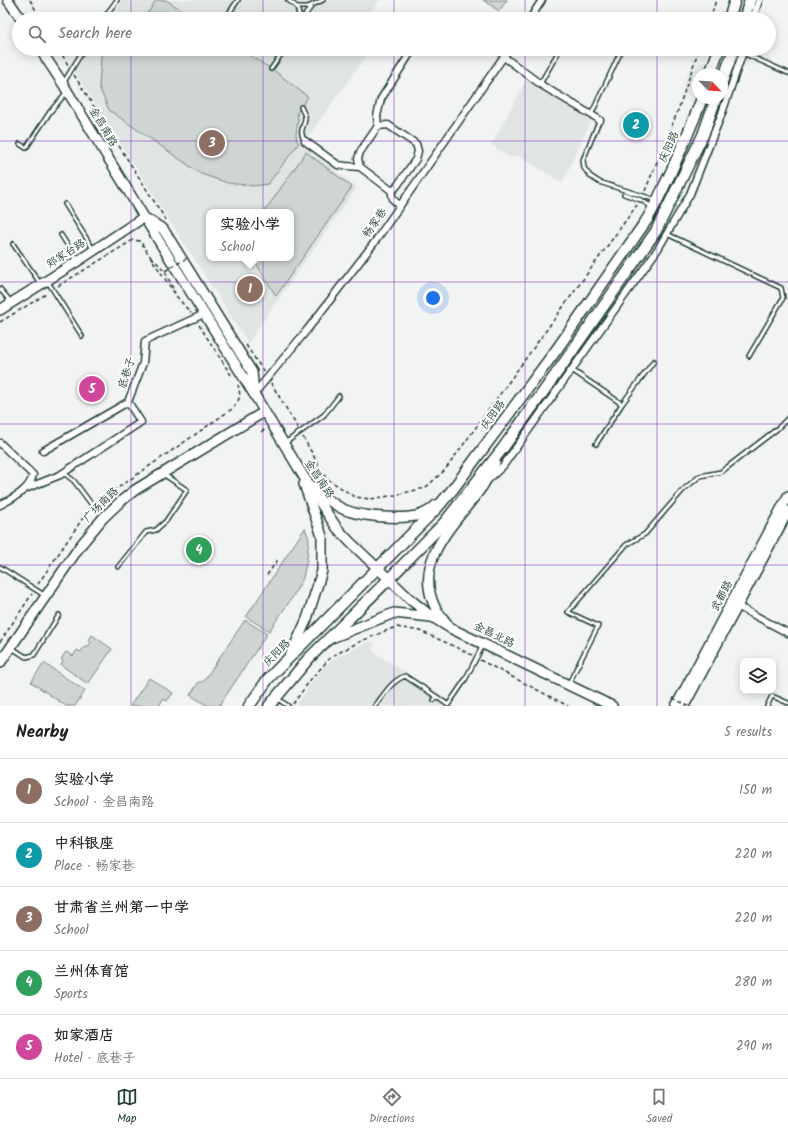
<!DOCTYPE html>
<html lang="en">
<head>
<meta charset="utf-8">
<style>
  :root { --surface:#fff; --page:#f2f2f2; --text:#222; --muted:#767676; --line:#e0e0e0; --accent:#1f3d34 }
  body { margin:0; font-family:Kalam,"LXGW WenKai TC",sans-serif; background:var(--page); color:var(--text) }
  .controls { position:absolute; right:12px; bottom:12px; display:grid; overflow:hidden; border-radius:8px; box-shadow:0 2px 10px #0003 }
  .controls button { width:36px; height:36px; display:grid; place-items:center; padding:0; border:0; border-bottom:1px solid var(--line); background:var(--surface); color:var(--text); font:20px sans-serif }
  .compass { position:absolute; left:692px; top:68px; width:36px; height:36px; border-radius:50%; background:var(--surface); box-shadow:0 2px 10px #0003; rotate:115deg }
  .you { position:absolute; left:433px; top:298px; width:14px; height:14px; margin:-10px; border:3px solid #fff; border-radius:50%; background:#1a73e8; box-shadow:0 0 0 6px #1a73e833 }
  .badge { display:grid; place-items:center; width:26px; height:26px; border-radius:50%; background:var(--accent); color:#fff; font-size:13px; font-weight:700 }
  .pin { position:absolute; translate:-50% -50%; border:2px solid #fff; box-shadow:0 1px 4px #0006 }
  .popup { position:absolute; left:206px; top:209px; width:88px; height:52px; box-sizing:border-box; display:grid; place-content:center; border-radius:8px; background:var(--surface); filter:drop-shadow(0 1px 3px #0005); font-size:13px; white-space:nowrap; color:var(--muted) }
  .popup b { font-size:15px; color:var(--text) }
  .popup::after { content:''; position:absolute; left:50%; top:100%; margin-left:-8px; border:8px solid transparent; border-top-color:var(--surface) }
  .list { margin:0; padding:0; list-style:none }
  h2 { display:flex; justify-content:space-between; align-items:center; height:52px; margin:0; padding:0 16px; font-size:17px }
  h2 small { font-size:13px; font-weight:400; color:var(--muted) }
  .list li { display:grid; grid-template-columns:26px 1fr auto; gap:12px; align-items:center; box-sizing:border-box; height:64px; padding:0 16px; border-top:1px solid var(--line) }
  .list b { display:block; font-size:15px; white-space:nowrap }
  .list p { margin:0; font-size:13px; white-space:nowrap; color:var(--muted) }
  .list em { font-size:13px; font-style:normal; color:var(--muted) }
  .icon { flex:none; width:22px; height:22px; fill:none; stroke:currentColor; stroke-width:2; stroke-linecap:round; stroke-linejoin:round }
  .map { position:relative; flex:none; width:788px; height:706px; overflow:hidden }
  .search { position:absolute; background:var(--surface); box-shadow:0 2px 10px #0003; left:12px; right:12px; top:12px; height:44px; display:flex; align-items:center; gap:10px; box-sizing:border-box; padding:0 14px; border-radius:22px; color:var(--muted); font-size:15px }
  .sheet { height:372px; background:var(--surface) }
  nav { display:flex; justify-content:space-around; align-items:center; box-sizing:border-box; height:56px; border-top:1px solid var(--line); background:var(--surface); font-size:11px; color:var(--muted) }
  nav a { display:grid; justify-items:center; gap:2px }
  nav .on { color:var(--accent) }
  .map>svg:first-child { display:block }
</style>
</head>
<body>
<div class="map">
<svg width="788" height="706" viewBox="0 0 788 706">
  <rect width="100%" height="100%" fill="#f2f3f3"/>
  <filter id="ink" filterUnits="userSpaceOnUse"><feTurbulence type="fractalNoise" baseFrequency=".025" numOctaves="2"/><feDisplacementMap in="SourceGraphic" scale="8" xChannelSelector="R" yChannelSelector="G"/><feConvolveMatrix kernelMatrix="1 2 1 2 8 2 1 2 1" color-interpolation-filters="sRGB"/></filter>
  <g filter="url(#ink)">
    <path fill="#e0e4e3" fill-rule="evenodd" d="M122,0H379L366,19H108Z
      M89,49H371L302,145L357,187L248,343L75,72ZM209,212H291V258H209Z
      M527,79L592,118L562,183L518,155L511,158L491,145Z
      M370,641L375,644L373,649L374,652L453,704L451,706H296L314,679L324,667L334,659Z"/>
    <path fill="#ced5d3" stroke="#768984" d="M156,0H166L195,19H126L148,13Z
      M483,0H507L499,11Z
      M104,49H240L276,72L308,97L297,112L298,119L296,134L297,141L299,143L268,184L253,186L228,183L201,174L109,110L99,87L101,56Z
      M306,152L352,187L276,296L253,258H291V212H264Z
      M305,528L309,539L307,559L303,578L292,598L269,631L246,617Z
      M245,620L267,634L219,706H208L190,695L199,682H203Z
      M92,635L112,649L88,684L61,665L63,661L61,659L66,652L73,656L77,650L81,652L84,647L87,648L91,642L89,640Z
      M44,663L85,691L75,706H66L31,682Z
      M149,678L173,693L167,701L163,699L159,706H130Z"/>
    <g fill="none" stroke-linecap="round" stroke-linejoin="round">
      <g stroke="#1f3d34" stroke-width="6">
        <path id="lane" d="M288,0L297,7H308L323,0
          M297,7L300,19
          M103,19L117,0
          M225,19L238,0
          M302,19L311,7
          M743,53L788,73
          M271,69L285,49
          M64,82L84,49
          M540,84L560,49
          M301,107C302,110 304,113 305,116C306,127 297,129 305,141
          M591,115L622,49
          M600,120L597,126L583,160L584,168L590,176L599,182L656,200
          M20,144L26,148L50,112L66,93
          M624,194L641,200L652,207
          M65,204L93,249
          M667,234L781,288L783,298L749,356
          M61,235L77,260
          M13,244L40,283
          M48,282L82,336
          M0,289L11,302
          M572,370L622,404L654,361
          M285,443L324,415L339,396
          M596,444L622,404
          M64,473L74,481L92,505
          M0,567L44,595
          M118,567L146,532L156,530L166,521L187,490L163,474
          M12,648L26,657L34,655L59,615
          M569,683L598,626L568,612L626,545L645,534L683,490L695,480L700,476L721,472L777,429L788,418
          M278,699L288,706
          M434,700L437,697L448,705L465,680L483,645
          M375,706C384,695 391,681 405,676L437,697
          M767,706L772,696L788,703"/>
      </g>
      <g stroke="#1f3d34" stroke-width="9">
        <path id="street" d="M530,19L542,0
          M753,19L759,0
          M504,57L543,86L600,120
          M378,126L377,116L381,99L411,52
          M305,141L338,165L346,166L360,167L392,191C391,199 394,201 400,205
          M360,167L358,159L360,152L378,126L388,125L416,144L418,151L416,159L397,186L392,191
          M254,394L307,330L374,243L509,49
          M0,443L33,475C29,491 13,498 0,505
          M43,451L128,402L143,363L145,341L204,314
          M489,479L503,466L658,249L690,194L722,113L744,49
          M25,489L60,475L141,422L128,402
          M737,606L788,633"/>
      </g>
      <g stroke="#1f3d34" stroke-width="12">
        <path id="secondary" d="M8,0L21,19
          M40,49L63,84L144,217L254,394L299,469L325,510L337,528L350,542L411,600L432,617L450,628L612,706
          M145,218L163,229L170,240L252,372L254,393
          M0,310L78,261L144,217
          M315,487C322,495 331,503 341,508C358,517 402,520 420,515C426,513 432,509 436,505
          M448,625C444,619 437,612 434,605C413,558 457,522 482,487C487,479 491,471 495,463
          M329,639L394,613L431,617
          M291,654L307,619L322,571V536L304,484
          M0,663L80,546L103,518L120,502L135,490L264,412
          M676,706L788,496
          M684,706L788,511"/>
      </g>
      <g stroke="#1f3d34" stroke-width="13">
        <path id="primary" d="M729,19L735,0
          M744,19L750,0
          M710,74L719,49
          M722,82L734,49
          M249,706L268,679L437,508L453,489L557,349L646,221C656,205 663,188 671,172C682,147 693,123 702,98
          M269,706L309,658L389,579L444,523L503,448L566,360L656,231L703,135L716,98"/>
      </g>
      <path stroke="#1f3d34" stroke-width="1.5" stroke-dasharray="4 3" stroke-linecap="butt" d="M30,0L41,19
        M710,19L716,0
        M59,49L68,65
        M74,75L166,220
        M645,191L677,113L699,49
        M151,257L165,271L175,293
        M58,286L133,240L140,241L177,297L191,313
        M0,322L48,293
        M199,325L231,375
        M246,345L264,372
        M271,383L298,428
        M261,432L265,429
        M303,437L326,478L355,497L371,499L395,495L425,488L445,470L637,205
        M96,503L232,409C240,401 241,395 238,385
        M267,575L279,558
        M38,584L89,509
        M397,627L420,631L447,643L472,655
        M0,642L32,594
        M480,660L568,706
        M293,704L311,679L331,657L357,643L390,629L398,627"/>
      <use href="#lane" stroke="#fff" stroke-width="3"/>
      <use href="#street" stroke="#fff" stroke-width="6"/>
      <use href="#secondary" stroke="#fff" stroke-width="9"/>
      <use href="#primary" stroke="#fff" stroke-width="10"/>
      <path stroke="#1f3d34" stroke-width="1.5" stroke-dasharray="4 3" stroke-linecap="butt" d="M165,271L187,258
        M673,698L688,706"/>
    </g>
  </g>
  <path fill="none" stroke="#7b2cbf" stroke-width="1" stroke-opacity="0.55" d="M131,0V19M263,0V19M394,0V19M525,0V19M657,0V19M131,49V706M263,49V706M394,49V706M525,49V706M657,49V706M0,141H788M0,282H788M0,424H788M0,565H788"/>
  <g text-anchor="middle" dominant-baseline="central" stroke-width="4" stroke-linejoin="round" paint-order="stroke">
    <g font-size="11" fill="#1f3d34" stroke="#fff">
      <text transform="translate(103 127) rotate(59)">金昌南路</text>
      <text transform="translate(669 147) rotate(-65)">庆阳路</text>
      <text transform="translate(375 223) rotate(-55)">畅家巷</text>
      <text transform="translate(66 254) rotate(-33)">郑家台路</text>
      <text transform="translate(127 373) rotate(-72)">底巷子</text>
      <text transform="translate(493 415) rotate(-54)">庆阳路</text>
      <text transform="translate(319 479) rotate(57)">金昌南路</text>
      <text transform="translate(101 505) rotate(-45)">广场南路</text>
      <text transform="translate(722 596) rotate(-62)">武都路</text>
      <text transform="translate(494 635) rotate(26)">金昌北路</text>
      <text transform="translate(277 653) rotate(-45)">庆阳路</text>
    </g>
  </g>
</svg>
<div class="controls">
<button><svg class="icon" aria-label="layers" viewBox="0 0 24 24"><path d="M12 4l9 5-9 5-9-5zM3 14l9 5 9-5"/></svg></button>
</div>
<svg class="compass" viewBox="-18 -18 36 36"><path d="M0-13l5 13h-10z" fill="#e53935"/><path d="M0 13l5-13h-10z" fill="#767676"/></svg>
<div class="you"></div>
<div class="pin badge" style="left:250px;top:289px;background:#8d6e63">1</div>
<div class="popup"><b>实验小学</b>School</div>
<div class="pin badge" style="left:636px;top:125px;background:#0f9aa8">2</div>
<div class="pin badge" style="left:212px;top:143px;background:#8d6e63">3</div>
<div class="pin badge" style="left:199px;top:550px;background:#2e9e5b">4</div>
<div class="pin badge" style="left:92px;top:389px;background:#d1479c">5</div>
<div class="search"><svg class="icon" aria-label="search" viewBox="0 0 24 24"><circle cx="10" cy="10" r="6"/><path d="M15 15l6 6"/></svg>Search here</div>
</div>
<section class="sheet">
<h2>Nearby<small>5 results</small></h2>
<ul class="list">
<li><span class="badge" style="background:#8d6e63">1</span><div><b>实验小学</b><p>School · 金昌南路</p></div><em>150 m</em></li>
<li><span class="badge" style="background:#0f9aa8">2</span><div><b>中科银座</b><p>Place · 畅家巷</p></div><em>220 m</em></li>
<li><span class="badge" style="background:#8d6e63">3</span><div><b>甘肃省兰州第一中学</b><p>School</p></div><em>220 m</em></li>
<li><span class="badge" style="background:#2e9e5b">4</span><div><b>兰州体育馆</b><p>Sports</p></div><em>280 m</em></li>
<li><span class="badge" style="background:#d1479c">5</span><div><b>如家酒店</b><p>Hotel · 底巷子</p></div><em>290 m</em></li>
</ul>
</section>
<nav>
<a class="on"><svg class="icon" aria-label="map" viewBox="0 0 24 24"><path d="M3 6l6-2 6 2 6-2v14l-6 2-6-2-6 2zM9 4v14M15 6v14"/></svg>Map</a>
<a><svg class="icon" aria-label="directions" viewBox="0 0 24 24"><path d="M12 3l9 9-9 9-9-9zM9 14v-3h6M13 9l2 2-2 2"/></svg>Directions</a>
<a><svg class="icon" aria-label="saved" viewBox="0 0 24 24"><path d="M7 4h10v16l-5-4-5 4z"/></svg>Saved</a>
</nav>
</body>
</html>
